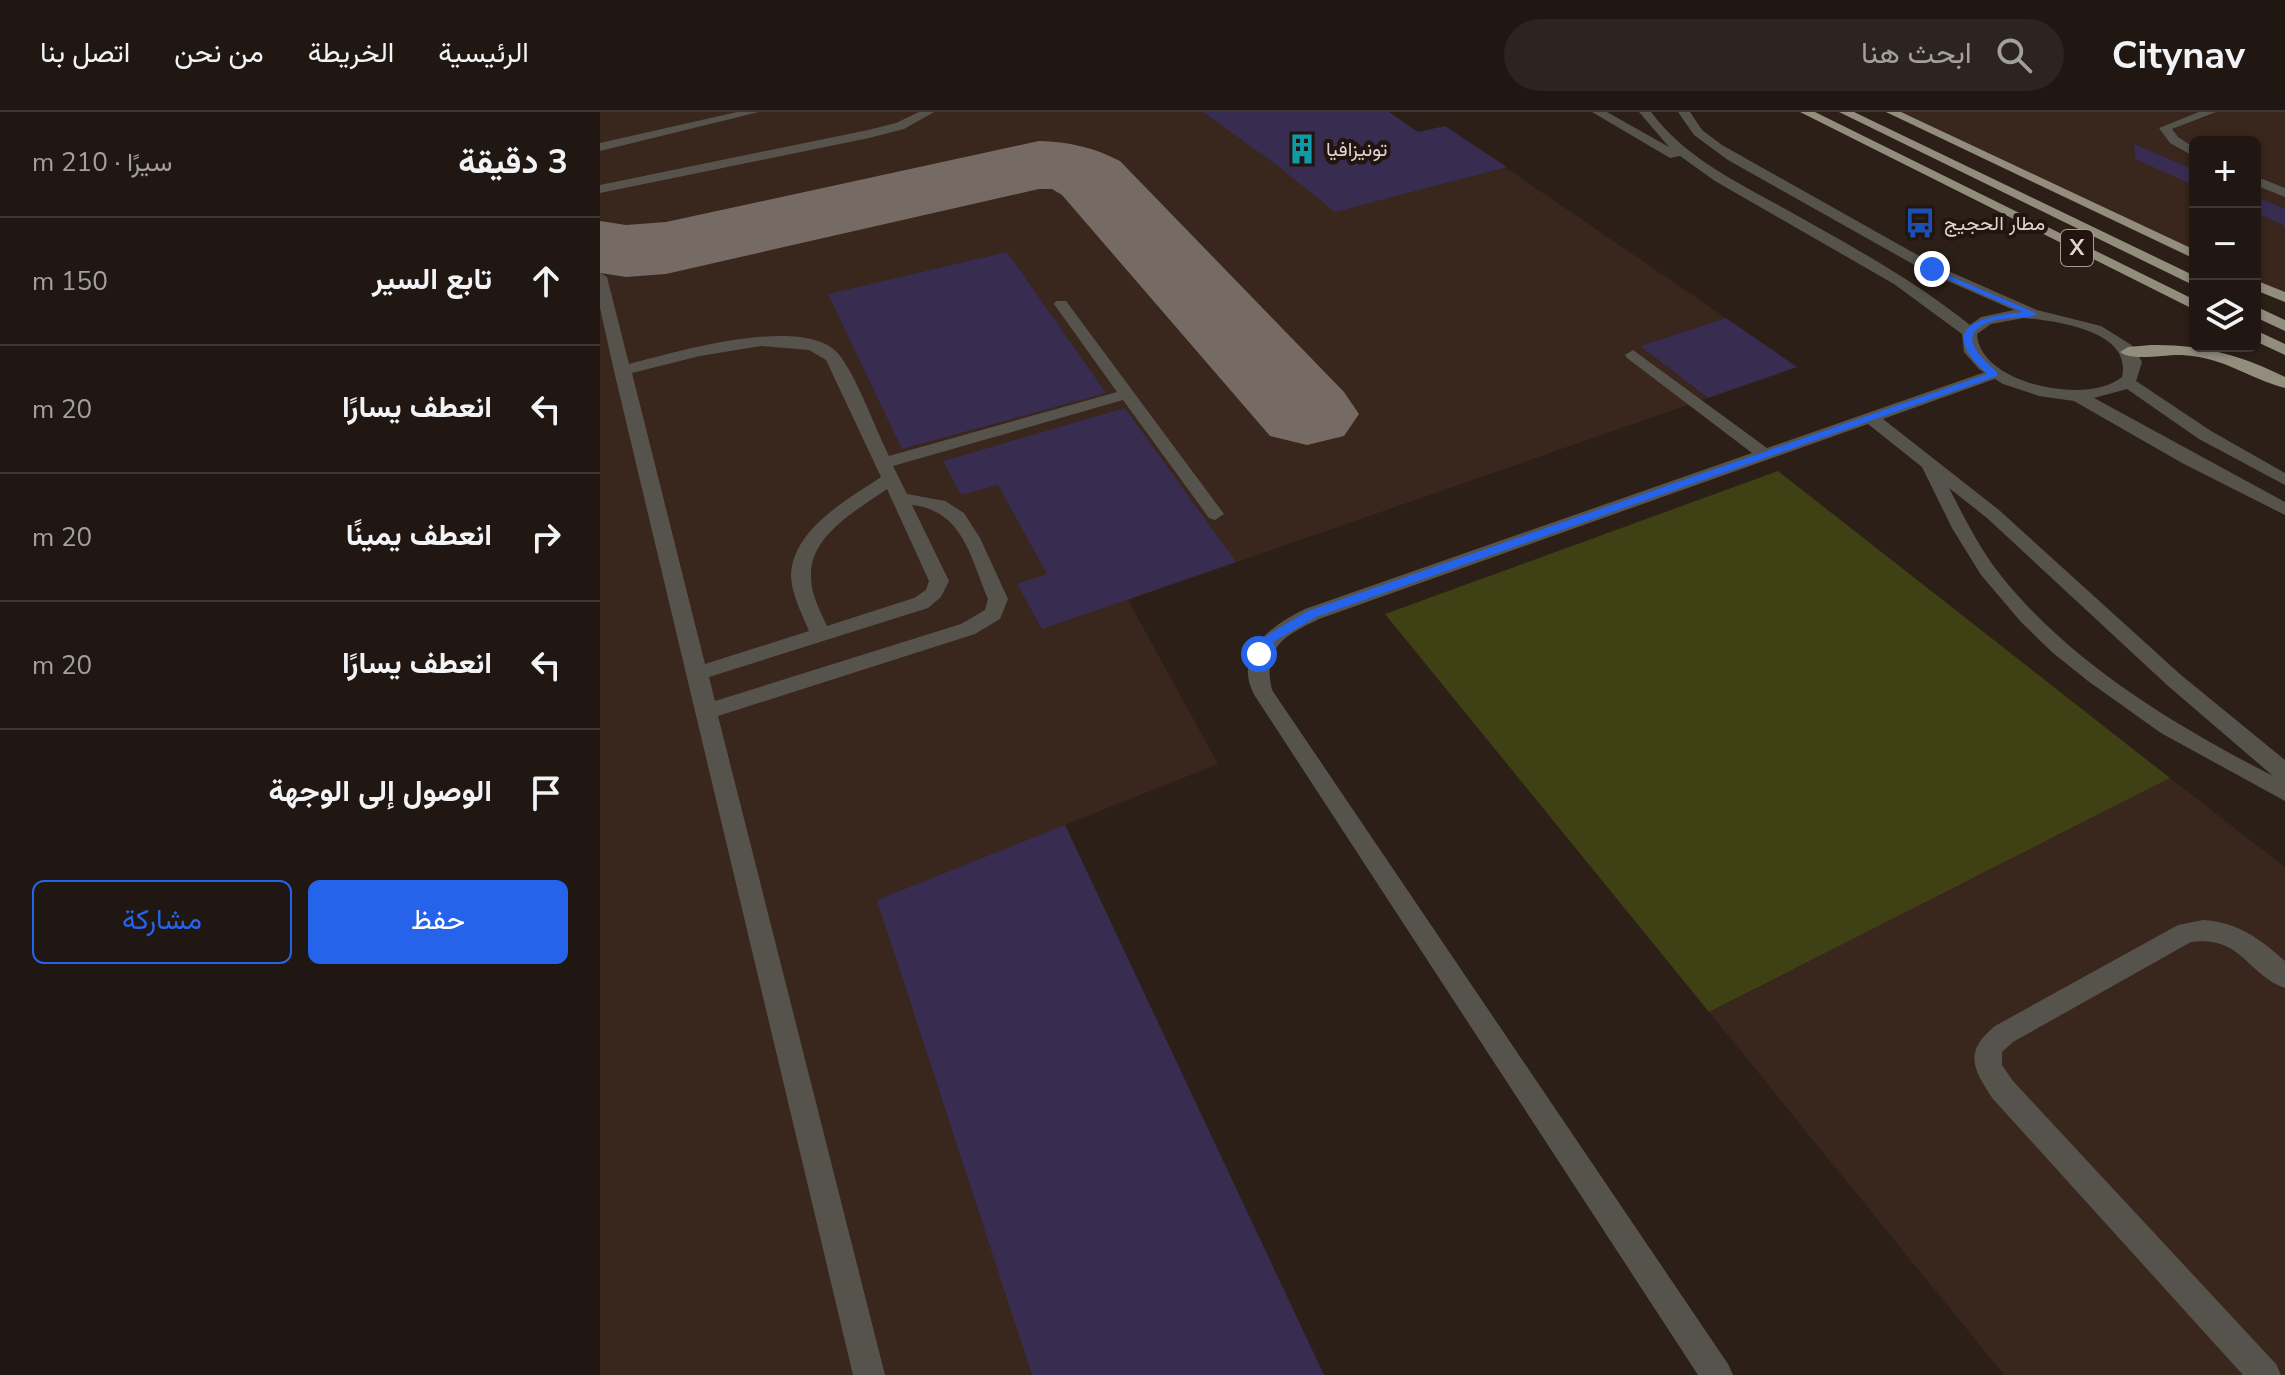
<!DOCTYPE html>
<html lang="ar">
<head>
<meta charset="utf-8">
<style>
  :root { --surface:#211712; --page:#2d2420; --text:#f1f3f6; --muted:#a29f9f; --line:#3e3632; --accent:#2563eb }
  body { margin:0; font-family:"Nunito Sans",Vazirmatn,sans-serif; background:var(--page); color:var(--text); direction:rtl }
  .controls { position:absolute; right:24px; top:24px; display:grid; overflow:hidden; border-radius:12px; box-shadow:0 2px 6px #0004 }
  .controls button { width:72px; height:72px; display:grid; place-items:center; padding:0; border:0; border-bottom:2px solid var(--line); background:var(--surface); color:var(--text); font:40px sans-serif }
  .stop { position:absolute; width:24px; height:24px; margin:-18px; border:6px solid #2563eb; border-radius:50%; background:#fff }
  .stop.end { background:#2563eb; border-color:#fff; box-shadow:0 2px 8px #0008 }
  .list { margin:0; padding:0; list-style:none }
  h2 { display:flex; justify-content:space-between; align-items:center; height:104px; margin:0; padding:0 32px; font-size:34px }
  h2 small { font-size:26px; font-weight:400; color:var(--muted) }
  .list li { display:grid; grid-template-columns:52px 1fr auto; gap:24px; align-items:center; box-sizing:border-box; height:128px; padding:0 32px; border-top:2px solid var(--line) }
  .list b { display:block; font-size:30px; white-space:nowrap }
  .list em { font-size:26px; font-style:normal; color:var(--muted) }
  .actions { display:flex; gap:16px; padding:24px 32px }
  .actions a { flex:1; padding:18px 0; border:2px solid var(--accent); border-radius:12px; text-align:center; font-size:28px; color:var(--accent) }
  .actions .main { background:var(--accent); color:#fff }
  .icon { flex:none; width:44px; height:44px; fill:none; stroke:currentColor; stroke-width:2; stroke-linecap:round; stroke-linejoin:round }
  .map { position:relative; flex:none; width:1685px; height:1263px; overflow:hidden; direction:ltr }
  header { display:flex; align-items:center; gap:48px; box-sizing:border-box; height:112px; padding:0 40px; background:var(--surface); border-bottom:2px solid var(--line) }
  header strong { font-size:38px }
  nav { display:flex; gap:44px; margin-inline-start:auto; font-size:28px }
  .search { width:560px; height:72px; background:var(--page); display:flex; align-items:center; gap:20px; box-sizing:border-box; padding:0 28px; border-radius:44px; color:var(--muted); font-size:30px }
  main { display:flex }
  aside { flex:1; background:var(--surface) }
  .map>svg:first-child { display:block }
</style>
</head>
<body>
<header>
<strong>Citynav</strong>
<div class="search"><svg class="icon" aria-label="search" viewBox="0 0 24 24"><circle cx="10" cy="10" r="6"/><path d="M15 15l6 6"/></svg>ابحث هنا</div>
<nav><a>الرئيسية</a><a>الخريطة</a><a>من نحن</a><a>اتصل بنا</a></nav>
</header>
<main>
<div class="map">
<svg width="1685" height="1263" viewBox="0 0 1685 1263">
  <rect width="100%" height="100%" fill="#2c1f18"/>
  <path fill="#39261c" d="M0,0H789L818,20L845,14L1126,206L1040,234L1108,286L528,488L618,652L465,713L724,1263H0Z
    M1286,0H1685V191L1655,177V30H1595V148Z
    M1570,666L1685,755V1263H1404L1109,900Z"/>
  <path fill="#3f4014" d="M1178,359L1570,666L1109,900L785,502Z"/>
  <g fill="none" stroke-linecap="round" stroke-linejoin="round">
    <path fill="#756a64" fill-rule="evenodd" d="M439,29C469,30 493,35 520,49L744,280L759,302L744,324L707,333L670,324L462,83L452,77H439L66,162L26,165L0,161V109L26,113L66,110Z"/>
  </g>
  <path fill="#382c50" d="M603,0H789L818,20L845,14L907,55L735,100L678,54Z
    M1534,32L1595,58V74L1535,47Z
    M1655,84L1685,97V114L1655,100Z
    M407,140L506,281L302,337L228,182Z
    M1126,206L1197,255L1108,286L1040,234Z
    M525,296L636,450L442,517L417,472L447,462L398,373L361,383L343,349Z
    M465,713L724,1263H432L277,788Z"/>
  <g fill="none" stroke-linecap="round" stroke-linejoin="round">
    <path fill="#56534d" fill-rule="evenodd" d="M137,0H159L0,39V31Z
      M319,0H334L304,17L269,26L0,81V73L268,18L296,11Z
      M1599,0H1616L1572,17L1578,25L1595,36V45L1570,31L1559,16Z
      M1655,64L1685,76V85L1655,73Z
      M0,161L7,165L29,252C73,241 210,199 241,245C261,274 273,312 289,344L517,280L454,192L456,189H466L624,402L615,408L609,406L523,288L293,354L307,382L345,389L364,401L380,426L408,487L400,507L375,522L118,604L285,1263H253L14,259L0,196ZM161,234L209,238L226,248L281,365C247,388 191,418 191,465C192,483 202,502 209,519L105,552L32,261L100,244ZM287,377L329,469L326,478L314,486L227,514C220,499 211,482 211,465C209,424 257,398 287,377ZM312,393C363,398 371,447 388,487L385,498L361,512L115,589L109,565L328,496L341,485L349,469Z
      M1033,238L1167,336L1388,259H1400V265L1283,307L1399,398L1581,563L1685,648V689L1561,621L1488,569L1453,541L1421,510L1381,463L1352,416L1322,355L1268,312L719,507C684,524 662,535 672,578L1128,1252L1133,1263H1098L655,584C631,542 672,513 705,497L1152,341L1027,246L1025,243ZM1349,376L1387,406L1567,573L1673,664C1572,612 1465,548 1395,456C1377,431 1363,403 1349,376Z
      M1603,808C1638,810 1660,827 1685,849V876C1646,862 1642,823 1591,830L1413,930L1402,940V953L1413,969L1676,1252L1681,1263H1643L1393,987C1373,957 1363,940 1395,914L1578,813Z"/>
    <path fill="#56534d" fill-rule="evenodd" d="M992,0H1007L1069,35L1039,0H1051C1086,47 1139,71 1189,99C1251,134 1314,168 1370,213L1381,205L1414,198L1327,160L1128,48L1094,23L1078,0H1090L1102,18L1122,33L1337,154L1437,198L1501,214L1533,234L1542,250L1536,269L1611,319L1685,361V373L1599,327L1527,277L1494,286L1685,390V403L1582,351L1474,289L1439,284L1403,272L1379,257L1364,240L1362,222L1294,172L1115,69L1080,44L1070,46ZM1424,206C1457,209 1533,219 1522,265C1488,294 1379,272 1377,222L1391,212Z"/>
    <path fill="#938d7e" fill-rule="evenodd" d="M1200,0H1215L1595,188V198Z
      M1239,0H1254L1595,164V174Z
      M1286,0H1301L1595,138V147Z
      M1655,168L1685,180V190L1655,178Z
      M1655,194L1685,208V219L1655,205Z
      M1655,218L1685,232V243L1655,229Z
      M1551,233C1600,232 1642,243 1685,265V276C1647,266 1627,246 1582,243C1566,242 1532,250 1520,240L1528,235Z"/>
  </g>
  <path fill="#2563eb" d="M1329,155L1438,202C1425,208 1408,204 1393,209C1354,221 1379,244 1397,260V264L716,505L675,529L664,545L653,542L667,523L708,499L1387,262C1337,216 1376,205 1423,200L1329,159Z"/>
  <defs>
    <g id="building-bare" transform="scale(2.4)"><path d="M-4-6H4V6H1V3H-1V6H-4ZM-2.5-4.3h1.7v1.8h-1.7ZM.8-4.3h1.7v1.8H.8ZM-2.5-1h1.7V.8h-1.7ZM.8-1h1.7V.8H.8Z" fill="#0f9aa8" stroke="#22150f" stroke-width="2.5" paint-order="stroke"/></g>
    <g id="bus-bare" transform="scale(2.4)"><path d="M-5-6H5V4H4V6H2V4H-2V6H-4V4H-5ZM-3.5-4V0h7V-4ZM-3.5 1.2v1.5H-2V1.2ZM2 1.2v1.5H3.5V1.2Z" fill="#1a4fb4" stroke="#22150f" stroke-width="2.5" paint-order="stroke"/></g>
  </defs>
  <g fill-rule="evenodd">
    <use href="#building-bare" x="702" y="37"/>
    <use href="#bus-bare" x="1320" y="111"/>
  </g>
  <g text-anchor="middle" dominant-baseline="central" stroke-width="8" stroke-linejoin="round" paint-order="stroke">
    <g font-size="20" fill="#ded5d0" stroke="#22150f" text-anchor="start">
      <text x="726" y="37">تونيزافيا</text>
      <text x="1344" y="111">مطار الحجيج</text>
    </g>
    <rect fill="#22150f" stroke="#a69b96" stroke-width="2" x="1461" y="118" width="32" height="36" rx="6"/>
    <g font-size="22" font-weight="bold" fill="#ded5d0">
      <text x="1477" y="136">X</text>
    </g>
  </g>
</svg>
<div class="controls">
<button>+</button>
<button>−</button>
<button><svg class="icon" aria-label="layers" viewBox="0 0 24 24"><path d="M12 4l9 5-9 5-9-5zM3 14l9 5 9-5"/></svg></button>
</div>
<div class="stop" style="left:659px;top:542px"></div>
<div class="stop end" style="left:1332px;top:157px"></div>
</div>
<aside>
<h2>3 دقيقة<small>سيرًا · 210 m</small></h2>
<ul class="list">
<li><svg class="icon" aria-label="ahead" viewBox="0 0 24 24"><path d="M12 20V5M6 11l6-6 6 6"/></svg><div><b>تابع السير</b></div><em>150 m</em></li>
<li><svg class="icon" aria-label="left" viewBox="0 0 24 24"><path d="M17 20v-9H6M10 6l-5 5 5 5"/></svg><div><b>انعطف يسارًا</b></div><em>20 m</em></li>
<li><svg class="icon" aria-label="right" viewBox="0 0 24 24"><path d="M7 20v-9h11M14 6l5 5-5 5"/></svg><div><b>انعطف يمينًا</b></div><em>20 m</em></li>
<li><svg class="icon" aria-label="left" viewBox="0 0 24 24"><path d="M17 20v-9H6M10 6l-5 5 5 5"/></svg><div><b>انعطف يسارًا</b></div><em>20 m</em></li>
<li><svg class="icon" aria-label="arrive" viewBox="0 0 24 24"><path d="M6 21V4h12l-3 4 3 4H6"/></svg><div><b>الوصول إلى الوجهة</b></div></li>
</ul>
<div class="actions"><a class="main">حفظ</a><a>مشاركة</a></div>
</aside>
</main>
</body>
</html>
